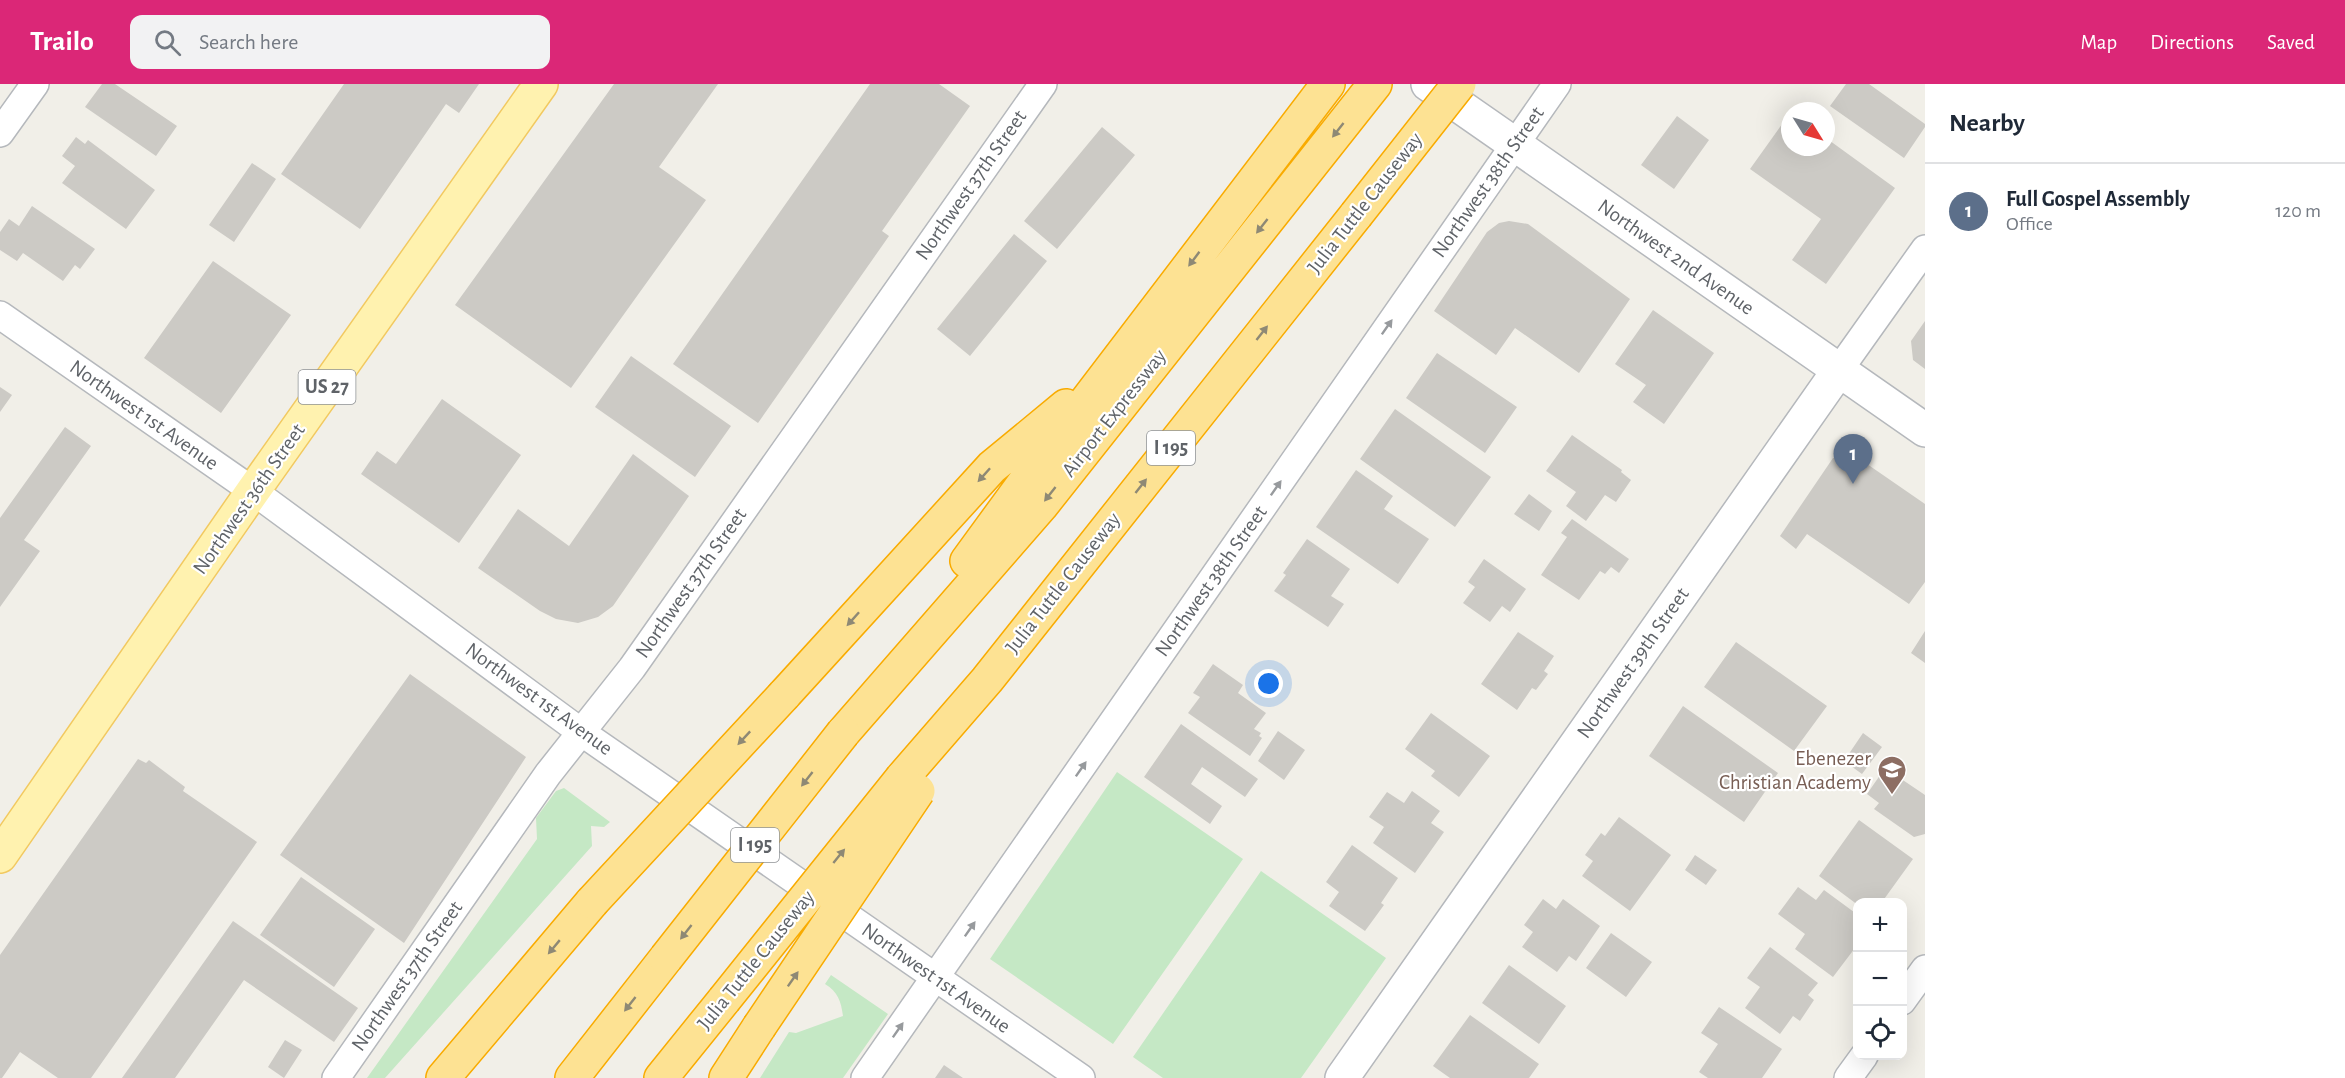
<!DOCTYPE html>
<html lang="en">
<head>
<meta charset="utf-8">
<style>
  :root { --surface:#fff; --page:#f2f2f3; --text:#1f2937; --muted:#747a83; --line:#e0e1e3; --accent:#db2777 }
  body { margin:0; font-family:"Alegreya Sans",sans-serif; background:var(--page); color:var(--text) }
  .controls { position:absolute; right:18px; bottom:18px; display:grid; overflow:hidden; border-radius:12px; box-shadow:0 6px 24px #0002 }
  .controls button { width:54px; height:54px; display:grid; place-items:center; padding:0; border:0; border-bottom:2px solid var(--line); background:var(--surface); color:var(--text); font:30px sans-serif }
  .compass { position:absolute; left:1781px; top:18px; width:54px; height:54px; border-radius:50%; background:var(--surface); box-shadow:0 6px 24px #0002; rotate:127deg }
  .you { position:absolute; left:1269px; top:600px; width:21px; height:21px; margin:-15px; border:4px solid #fff; border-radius:50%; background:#1a73e8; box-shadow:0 0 0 9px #1a73e833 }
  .badge { display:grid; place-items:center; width:39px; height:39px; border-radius:50%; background:var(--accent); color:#fff; font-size:20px; font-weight:700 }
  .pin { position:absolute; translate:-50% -50px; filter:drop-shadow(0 2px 3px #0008) }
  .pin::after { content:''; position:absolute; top:32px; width:21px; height:18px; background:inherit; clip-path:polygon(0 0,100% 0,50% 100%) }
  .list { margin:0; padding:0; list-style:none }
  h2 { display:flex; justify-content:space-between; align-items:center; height:78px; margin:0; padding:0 24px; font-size:26px }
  h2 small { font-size:20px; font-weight:400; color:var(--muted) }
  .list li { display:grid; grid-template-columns:39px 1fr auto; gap:18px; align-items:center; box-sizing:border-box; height:96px; padding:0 24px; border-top:2px solid var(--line) }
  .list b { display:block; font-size:22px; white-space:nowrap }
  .list p { margin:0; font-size:20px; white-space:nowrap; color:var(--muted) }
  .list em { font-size:20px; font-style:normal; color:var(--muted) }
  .icon { flex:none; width:33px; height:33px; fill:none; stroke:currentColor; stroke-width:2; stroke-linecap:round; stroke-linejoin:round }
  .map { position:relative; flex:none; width:1925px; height:994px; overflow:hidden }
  header { display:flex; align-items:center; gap:36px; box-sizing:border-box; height:84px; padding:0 30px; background:var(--accent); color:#fff }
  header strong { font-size:28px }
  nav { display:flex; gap:33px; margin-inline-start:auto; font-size:21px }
  .search { width:420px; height:54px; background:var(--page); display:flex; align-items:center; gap:15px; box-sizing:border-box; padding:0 21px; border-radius:12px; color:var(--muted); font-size:22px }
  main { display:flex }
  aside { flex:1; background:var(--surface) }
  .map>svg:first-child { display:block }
</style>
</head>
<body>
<header>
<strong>Trailo</strong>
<div class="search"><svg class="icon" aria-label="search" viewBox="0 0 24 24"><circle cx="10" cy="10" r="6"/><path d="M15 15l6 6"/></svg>Search here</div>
<nav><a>Map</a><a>Directions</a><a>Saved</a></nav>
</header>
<main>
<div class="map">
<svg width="1925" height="994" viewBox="0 0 1925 994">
  <rect width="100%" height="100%" fill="#f1efe8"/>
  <path fill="#c5e8c5" d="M1117,688L1243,775L1113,960L990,875Z
    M564,704L610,738L604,743L591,742L592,762L385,994H367L537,755L536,734L556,707Z
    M1261,787L1386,874L1301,994H1163L1133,973Z
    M831,891L888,930L843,994H760L789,948L796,949L843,932C841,917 838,908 825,900Z"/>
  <path fill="#cccac5" d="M102,0H115L177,42L156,72L85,23Z
    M344,0H479L459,29L446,20L360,145L281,90Z
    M614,0H718L659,83L706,116L571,304L455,221Z
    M870,0H939L970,22L882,147L889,152L758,339L673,280Z
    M1846,0H1869L1925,40V43L1904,74L1830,22Z
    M1790,29V63H1826V54L1895,104L1826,200L1792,176L1821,135L1750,85Z
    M1677,32L1709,56L1674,105L1641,81Z
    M1102,43L1135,71L1057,165L1024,137Z
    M76,53L85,60L88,56L155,106L126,145L62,99L75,82L62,72Z
    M252,79L276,95L234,158L209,141Z
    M32,122L95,165L80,185L75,181L63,197L23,169L17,177L0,166V148L9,135L19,142Z
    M1509,137L1528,140L1630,215L1579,289L1515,244L1496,271L1434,227L1487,148L1499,139Z
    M1014,150L1047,177L970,272L937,245Z
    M213,177L291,231L221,329L144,274Z
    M1653,226L1714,269L1664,340L1633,318L1646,301L1615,280Z
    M1925,237V285L1913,276L1911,257Z
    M1437,269L1517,323L1485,369L1406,314Z
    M631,272L731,342L695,393L595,323Z
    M0,303L12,311L0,328Z
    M442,315L521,371L459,459L361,390L377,367L396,380Z
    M1395,325L1491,393L1455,443L1360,375Z
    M65,343L91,362L24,456L40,467L0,523V434Z
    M1572,351L1622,386L1621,388L1631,396L1616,418L1605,411L1586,437L1566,422L1576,408L1546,387Z
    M633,370L689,412L613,522L598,533L578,539L556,535L540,527L478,484L518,425L569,462Z
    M1854,371L1925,420V498L1909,520L1807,450L1796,465L1780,452L1833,374Z
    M1356,386L1393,412L1384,425L1429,455L1398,500L1316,443Z
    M1529,410L1552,427L1539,447L1514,430Z
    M1572,435L1629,475L1619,489L1611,483L1605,490L1600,487L1579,516L1541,491L1567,453L1561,449Z
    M1307,455L1350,485L1331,512L1344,520L1328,543L1274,507L1286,491L1283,489Z
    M1484,475L1526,505L1510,528L1502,522L1490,538L1463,519L1475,503L1468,498Z
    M1925,547V579L1911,569Z
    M1518,548L1554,572L1544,587L1548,590L1536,606L1532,604L1517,626L1481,600Z
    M1736,558L1827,622L1794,667L1704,603Z
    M1213,580L1243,601L1238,609L1266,629L1254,645L1261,649L1259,652L1262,654L1250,672L1188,629L1200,613L1193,609Z
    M410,590L526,673L404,859L280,771Z
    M1683,622L1778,689L1744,738L1649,672Z
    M1431,629L1490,672L1459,713L1431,692L1435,687L1405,665Z
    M1181,640L1258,695L1245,713L1202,683L1191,700L1222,722L1210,740L1144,693Z
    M1278,647L1305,666L1284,696L1258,677Z
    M1863,649L1882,663L1862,690L1844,677Z
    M138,675L146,679L149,676L185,703L183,707L257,758L91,994H58L20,968L2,994H0V871Z
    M1885,684L1925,711V750L1914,753L1874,725L1879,719L1867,710Z
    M1412,707L1440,727L1431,739L1444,748L1415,789L1373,759L1384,743L1369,733L1387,708L1404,719Z
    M1619,733L1671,771L1630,827L1582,792L1593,777L1585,771L1601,749L1605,752Z
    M1859,736L1913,775L1882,818H1858V821L1819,792Z
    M1352,761L1398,794L1381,819L1384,821L1365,847L1329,822L1339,808L1326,798Z
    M1695,771L1717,786L1706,801L1685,786Z
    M301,793L375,845L334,903L260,851Z
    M1798,803L1816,816L1824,806L1858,831V841L1855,844L1858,846V860L1833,893L1795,865L1805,850L1778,830Z
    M1543,815L1556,825L1563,815L1600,842L1576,877L1569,872L1557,888L1522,863L1533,848L1524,841Z
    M233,837L358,924L334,958L244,896L175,994H122Z
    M1611,849L1652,878L1626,913L1586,884Z
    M1770,863L1818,899L1808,911L1814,916L1800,937L1793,932L1780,950L1745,924L1760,903L1747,894Z
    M1509,881L1566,922L1539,960L1482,919Z
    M1719,923L1782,965L1762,994H1708L1699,988L1718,960L1701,949Z
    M1470,931L1539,980L1529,994H1450L1433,982Z
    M285,956L302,966L284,994L268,983Z
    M944,981L963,994H935Z"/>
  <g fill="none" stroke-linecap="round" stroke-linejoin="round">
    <g stroke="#b5b8bc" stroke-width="30">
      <path id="minor" d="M0,49L35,0
        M0,231L253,407L581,648L1081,994
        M1839,286L1925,165
        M1902,917L1925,885
        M336,994L548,690L632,584L1043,0
        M865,994L1557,0
        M1848,994L1864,972"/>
    </g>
    <g stroke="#b5b8bc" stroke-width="36">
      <path id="tertiary" d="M1428,0L1925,346
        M1342,994L1839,286"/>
    </g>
    <g stroke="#f2c960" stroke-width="36">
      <path id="primary" d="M0,772L253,407L541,0"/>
    </g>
    <g stroke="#f9ab00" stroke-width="36">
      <path id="motorway" d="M967,477L1024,399L1328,0
        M784,611L992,383L1066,322
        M843,649L1041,422L1375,0
        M902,694L987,596L1356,131
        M443,994L592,818
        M572,994L666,874
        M661,994L724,916
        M726,994L759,943"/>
    </g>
    <use href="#minor" stroke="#fff" stroke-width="27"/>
    <use href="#tertiary" stroke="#fff" stroke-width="33"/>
    <use href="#primary" stroke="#fff2af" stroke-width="33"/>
    <use href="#motorway" stroke="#fde293" stroke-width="33"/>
    <g stroke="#f9ab00" stroke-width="36" stroke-linecap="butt">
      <path id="motorway-bridge" d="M1356,131L1459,0
        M592,818L784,611
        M666,874L843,649
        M724,916L902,694
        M759,943L918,707"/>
    </g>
    <use href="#motorway-bridge" stroke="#fde293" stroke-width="33"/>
  </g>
  <defs><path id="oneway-solid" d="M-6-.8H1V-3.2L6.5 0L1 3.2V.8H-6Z" transform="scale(1.5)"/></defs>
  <g fill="#8e8975">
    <use href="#oneway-solid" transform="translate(1338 46) rotate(128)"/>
    <use href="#oneway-solid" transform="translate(1262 142) rotate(128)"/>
    <use href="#oneway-solid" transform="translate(1194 175) rotate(127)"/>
    <use href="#oneway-solid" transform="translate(1262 249) rotate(-52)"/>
    <use href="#oneway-solid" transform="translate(984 391) rotate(132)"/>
    <use href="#oneway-solid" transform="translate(1141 402) rotate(-52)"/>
    <use href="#oneway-solid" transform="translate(1050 410) rotate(128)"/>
    <use href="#oneway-solid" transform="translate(853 535) rotate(132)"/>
    <use href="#oneway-solid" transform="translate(744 654) rotate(133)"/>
    <use href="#oneway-solid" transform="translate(807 695) rotate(128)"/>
    <use href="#oneway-solid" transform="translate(839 772) rotate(-51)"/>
    <use href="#oneway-solid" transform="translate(686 848) rotate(128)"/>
    <use href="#oneway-solid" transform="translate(554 863) rotate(130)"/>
    <use href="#oneway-solid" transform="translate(793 895) rotate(-55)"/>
    <use href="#oneway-solid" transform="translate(630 920) rotate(128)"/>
  </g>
  <g fill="#979a9d">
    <use href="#oneway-solid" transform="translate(1387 243) rotate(-55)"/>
    <use href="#oneway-solid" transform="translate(1276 404) rotate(-55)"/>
    <use href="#oneway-solid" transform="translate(1081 685) rotate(-55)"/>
    <use href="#oneway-solid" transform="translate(970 845) rotate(-55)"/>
    <use href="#oneway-solid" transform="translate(898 946) rotate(-55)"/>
  </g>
  <defs>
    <g id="school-pin" transform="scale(1.5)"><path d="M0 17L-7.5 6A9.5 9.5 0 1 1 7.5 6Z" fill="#8d6e63" stroke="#fff"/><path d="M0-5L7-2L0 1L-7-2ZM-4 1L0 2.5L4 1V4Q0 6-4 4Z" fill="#fff"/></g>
  </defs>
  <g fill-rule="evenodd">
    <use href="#school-pin" x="1892" y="686"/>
  </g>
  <g text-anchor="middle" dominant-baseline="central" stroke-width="4.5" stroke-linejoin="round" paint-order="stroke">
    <g fill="#fff" stroke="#8f9295" stroke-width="1.5">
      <rect x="298.5" y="286" width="57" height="34" rx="4.5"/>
      <rect x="1147" y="347" width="48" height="34" rx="4.5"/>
      <rect x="731" y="744" width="48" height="34" rx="4.5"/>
    </g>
    <g font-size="20" font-weight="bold" fill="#5f6368">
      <text x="327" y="303">US 27</text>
      <text x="1171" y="364">I 195</text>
      <text x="755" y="761">I 195</text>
    </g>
    <g font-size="21" fill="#5f6368" stroke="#fff">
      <text transform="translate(1488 98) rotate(-55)">Northwest 38th Street</text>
      <text transform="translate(971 101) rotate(-55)">Northwest 37th Street</text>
      <text transform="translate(1365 119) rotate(-52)">Julia Tuttle Causeway</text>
      <text transform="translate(1676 173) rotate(35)">Northwest 2nd Avenue</text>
      <text transform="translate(1114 329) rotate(-52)">Airport Expressway</text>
      <text transform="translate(144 331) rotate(35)">Northwest 1st Avenue</text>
      <text transform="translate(249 415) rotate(-55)">Northwest 36th Street</text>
      <text transform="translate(1211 497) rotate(-55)">Northwest 38th Street</text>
      <text transform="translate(691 499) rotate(-55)">Northwest 37th Street</text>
      <text transform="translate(1063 499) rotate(-52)">Julia Tuttle Causeway</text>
      <text transform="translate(1633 579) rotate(-55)">Northwest 39th Street</text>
      <text transform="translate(539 615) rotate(36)">Northwest 1st Avenue</text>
      <text transform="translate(756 876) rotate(-51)">Julia Tuttle Causeway</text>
      <text transform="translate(407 892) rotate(-55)">Northwest 37th Street</text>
      <text transform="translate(936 894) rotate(35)">Northwest 1st Avenue</text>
    </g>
    <g font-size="21" fill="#785e54" stroke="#fff" text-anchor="end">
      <text x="1871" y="674">Ebenezer<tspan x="1871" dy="24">Christian Academy</tspan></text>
    </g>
  </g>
</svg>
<div class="controls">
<button>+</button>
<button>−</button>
<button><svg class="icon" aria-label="locate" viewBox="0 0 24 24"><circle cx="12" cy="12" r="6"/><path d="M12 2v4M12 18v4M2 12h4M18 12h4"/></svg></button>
</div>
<svg class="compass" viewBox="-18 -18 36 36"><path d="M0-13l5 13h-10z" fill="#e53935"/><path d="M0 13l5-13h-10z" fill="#747a83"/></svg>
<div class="you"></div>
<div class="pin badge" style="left:1853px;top:400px;background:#5c6f8a">1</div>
</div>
<aside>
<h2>Nearby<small></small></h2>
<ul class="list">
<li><span class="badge" style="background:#5c6f8a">1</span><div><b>Full Gospel Assembly</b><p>Office</p></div><em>120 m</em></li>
</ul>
</aside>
</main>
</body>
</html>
